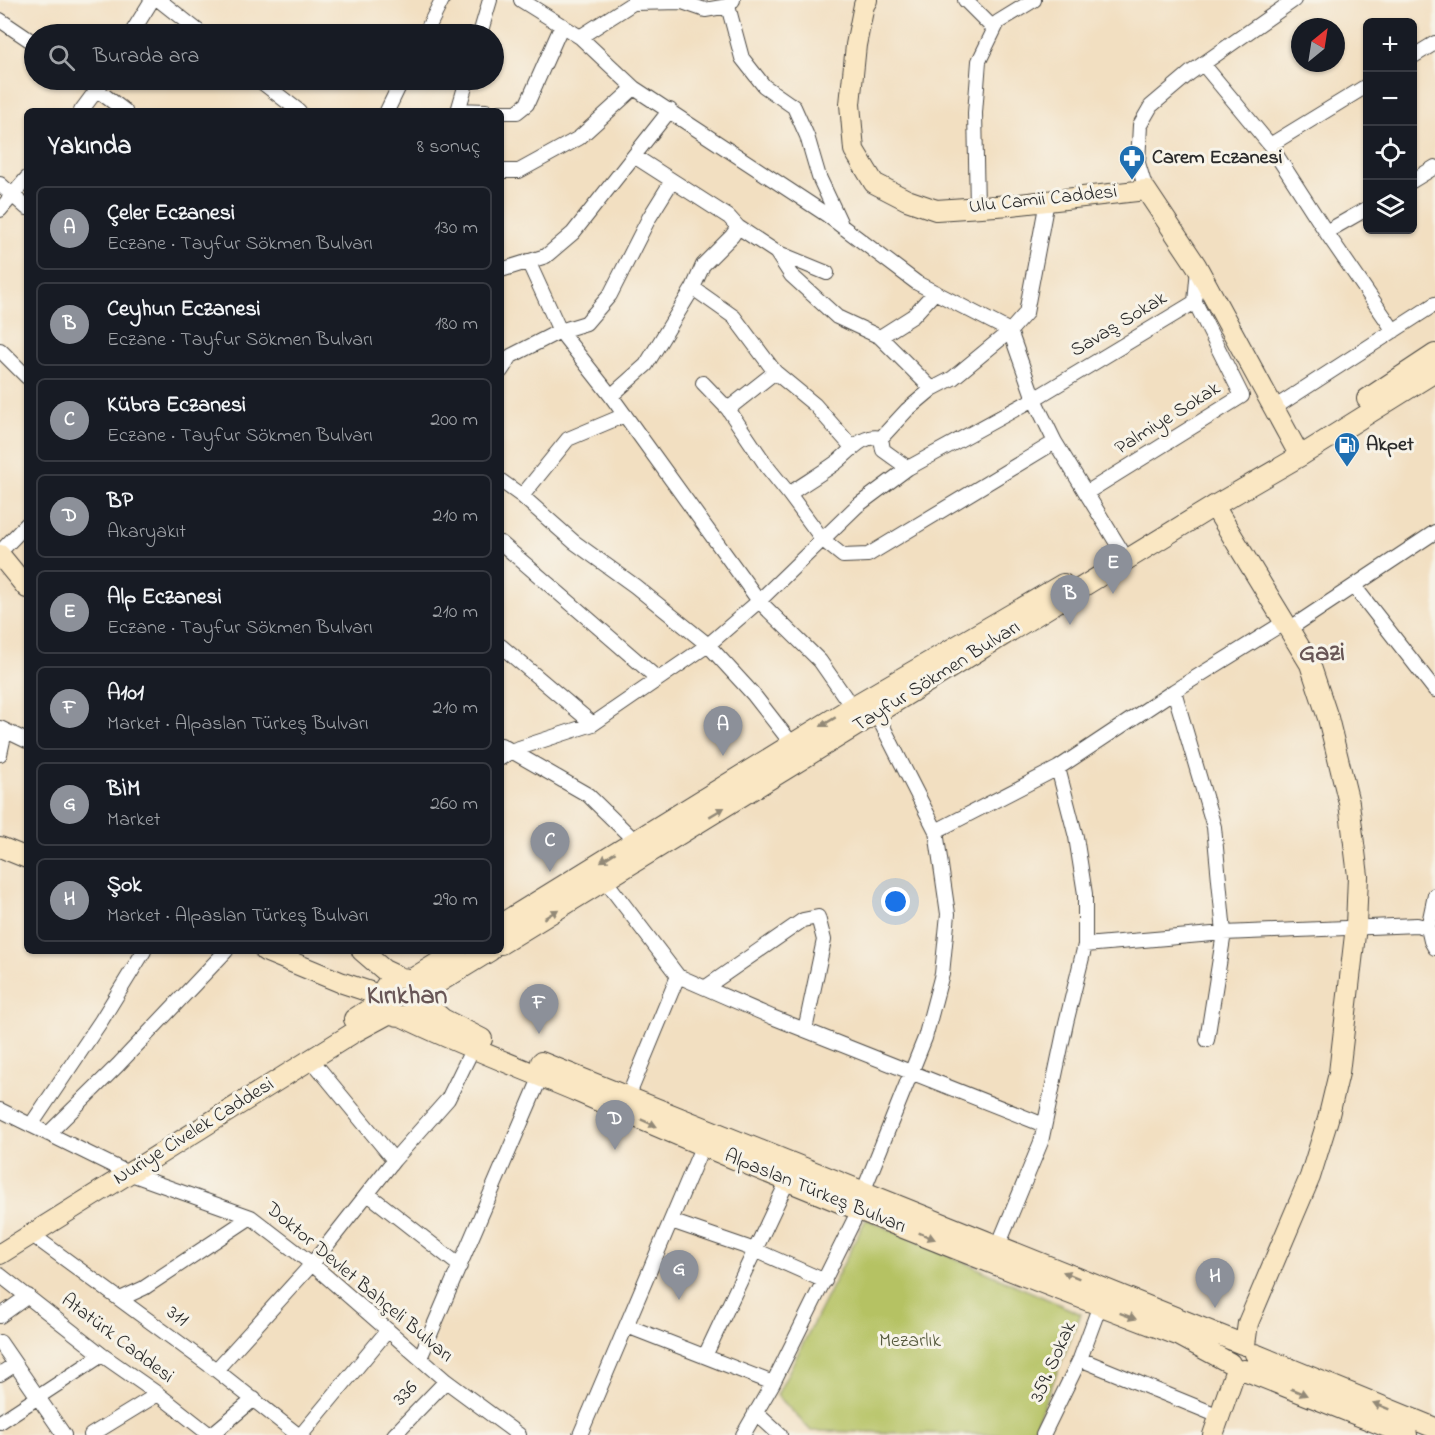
<!DOCTYPE html>
<html lang="tr">
<head>
<meta charset="utf-8">
<style>
  :root { --surface:#171b24; --page:#20242c; --text:#f1f3f6; --muted:#9ea1a6; --line:#363941; --accent:#8c9099 }
  body { margin:0; font-family:"Indie Flower",sans-serif; background:var(--page); color:var(--text) }
  .controls { position:absolute; right:18px; top:18px; display:grid; overflow:hidden; border-radius:9px; box-shadow:0 2px 4px #0004 }
  .controls button { width:54px; height:54px; display:grid; place-items:center; padding:0; border:0; border-bottom:2px solid var(--line); background:var(--surface); color:var(--text); font:30px sans-serif }
  .compass { position:absolute; left:1291px; top:18px; width:54px; height:54px; border-radius:50%; background:var(--surface); box-shadow:0 2px 4px #0004; rotate:30deg }
  .you { position:absolute; left:896px; top:902px; width:21px; height:21px; margin:-15px; border:4px solid #fff; border-radius:50%; background:#1a73e8; box-shadow:0 0 0 9px #1a73e833 }
  .badge { display:grid; place-items:center; width:39px; height:39px; border-radius:50%; background:var(--accent); color:#fff; font-size:20px; font-weight:700 }
  .pin { position:absolute; translate:-50% -50px; filter:drop-shadow(0 2px 3px #0008) }
  .pin::after { content:''; position:absolute; top:32px; width:21px; height:18px; background:inherit; clip-path:polygon(0 0,100% 0,50% 100%) }
  .list { margin:0; padding:0; list-style:none }
  h2 { display:flex; justify-content:space-between; align-items:center; height:78px; margin:0; padding:0 24px; font-size:26px }
  h2 small { font-size:20px; font-weight:400; color:var(--muted) }
  .list li { display:grid; grid-template-columns:39px 1fr auto; gap:18px; align-items:center; box-sizing:border-box; height:84px; margin:0 12px 12px; padding:0 12px; border:2px solid var(--line); border-radius:9px }
  .list b { display:block; font-size:22px; white-space:nowrap }
  .list p { margin:0; font-size:20px; white-space:nowrap; color:var(--muted) }
  .list em { font-size:20px; font-style:normal; color:var(--muted) }
  .icon { flex:none; width:33px; height:33px; fill:none; stroke:currentColor; stroke-width:2; stroke-linecap:round; stroke-linejoin:round }
  .map { position:relative; flex:none; width:1435px; height:1435px; overflow:hidden }
  .search { position:absolute; background:var(--surface); box-shadow:0 2px 4px #0004; left:24px; top:24px; width:480px; height:66px; display:flex; align-items:center; gap:15px; box-sizing:border-box; padding:0 21px; border-radius:33px; color:var(--muted); font-size:22px }
  .panel { position:absolute; background:var(--surface); box-shadow:0 2px 4px #0004; left:24px; top:108px; width:480px; height:846px; border-radius:9px }
  .map>svg:first-child { display:block }
</style>
</head>
<body>
<div class="map">
<svg width="1435" height="1435" viewBox="0 0 1435 1435">
  <rect width="100%" height="100%" fill="#f7f3e8"/>
  <filter id="ink" filterUnits="userSpaceOnUse"><feTurbulence type="fractalNoise" baseFrequency=".0167" numOctaves="2"/><feDisplacementMap in="SourceGraphic" scale="12" xChannelSelector="R" yChannelSelector="G"/><feConvolveMatrix kernelMatrix="1 2 1 2 8 2 1 2 1" color-interpolation-filters="sRGB"/></filter>
  <filter id="wash" filterUnits="userSpaceOnUse"><feTurbulence type="fractalNoise" baseFrequency=".008" numOctaves="4" result="noise"/><feDisplacementMap in="SourceGraphic" scale="24" xChannelSelector="R" yChannelSelector="G"/><feGaussianBlur stdDeviation="1.35" result="paint"/><feColorMatrix in="noise" values="0 0 0 0 0 0 0 0 0 0 0 0 0 0 0 0 0 1.4 0 .05"/><feComposite in="paint" operator="in"/></filter>
  <g filter="url(#wash)">
    <rect width="100%" height="100%" fill="#f2dfc1"/>
    <path fill="#b5c264" stroke="#707648" stroke-width="1.5" d="M866,1219L1081,1314L1034,1428L1015,1435L811,1431L777,1395Z"/>
  </g>
  <g filter="url(#ink)">
    <g fill="none" stroke-linecap="round" stroke-linejoin="round">
      <g stroke="#494642" stroke-width="16">
        <path id="street" d="M159,0L202,34
          M521,0L580,37L633,3L682,2L705,10L728,6L733,0
          M965,0L994,29
          M728,6L742,58L764,86L794,107L807,136L819,177L840,222
          M0,20L34,43
          M131,34L152,0
          M425,34L442,0
          M480,34L490,0
          M580,37L634,88L827,215L917,283L1010,331L1034,399L1055,442L1121,550
          M1412,57L1435,43
          M1203,64L1270,145L1326,232L1394,331
          M84,80L125,111
          M259,80L299,111
          M458,110L486,111
          M81,111L104,80
          M387,111L402,80
          M458,111L467,80
          M501,112H517L527,104L562,25
          M1270,145L1368,85
          M634,156L729,217L738,227L776,252L791,275L837,317L880,337L932,389
          M501,171H519L579,138L634,88
          M1412,181L1435,167
          M0,184L27,208
          M1146,190L1138,163L1140,125L1151,106L1190,73L1294,0
          M977,207L975,113L979,61L998,22L1034,0
          M0,210L27,178
          M1326,232L1368,208
          M776,252L827,273
          M528,261L560,331L611,396L759,601L820,661L852,707
          M501,270L546,256L573,233L670,110
          M693,288L734,317L775,372L815,405L852,447
          M880,337L913,316L935,292
          M0,350L27,377
          M501,371L511,356L560,331L586,323L610,295L649,218L672,181
          M703,383L728,409L768,468L789,494L823,540L843,556L868,555L1055,442
          M611,396L646,365L693,288L703,265L732,236L738,227
          M1274,408L1435,304
          M728,409L775,372
          M881,438L907,410L932,389L953,378L1010,331L1026,313L1047,201
          M881,438L883,450L908,468
          M501,481L522,496L574,542L635,586L708,645L753,694L792,744
          M1086,493L1242,396L1195,302
          M789,494C805,483 822,473 837,462C850,452 863,433 881,438
          M522,496L568,439L625,415
          M501,543L658,679
          M0,552L27,524
          M1354,586L1435,690
          M1289,629L1435,532
          M501,646L593,724
          M1174,691L1214,827L1224,933L1207,1040
          M0,728L27,741
          M501,745L588,795L634,840
          M0,754L5,731
          M501,758L513,750L593,724L708,645L759,601L857,506L908,468L1034,399L1195,302L1198,268
          M936,831L1058,768L1174,691L1285,622
          M605,880L678,976L628,1097
          M1428,928L1435,895
          M1085,945L1224,933L1417,925L1428,928L1431,941L1435,948
          M678,976L772,1017L1044,1125
          M706,987L803,920L818,917L824,940L805,1030
          M311,1059L394,1160
          M0,1110L128,1173L251,1217L312,1264L446,1381L519,1435
          M31,1125L101,1021L144,951
          M48,1134L118,1065L226,951
          M368,1194L460,1266
          M671,1221L755,1250L825,1281
          M31,1234L216,1370L298,1435
          M998,1246L1041,1142L1066,1023L1085,945V894L1076,837L1058,768
          M0,1275L102,1355L158,1394L210,1435
          M120,1299L144,1288L251,1217
          M0,1316L28,1296
          M627,1326L773,1383
          M0,1342L64,1435
          M705,1356L788,1180
          M420,1358L541,1076
          M1080,1359L1219,1416
          M216,1370L312,1264L394,1160L448,1099L473,1048
          M0,1374L14,1365
          M755,1412L780,1435
          M0,1422L102,1355
          M91,1435L158,1394
          M211,1435L254,1399
          M301,1435L388,1330
          M394,1435L446,1381
          M580,1435L702,1147
          M743,1435L773,1383L859,1210L863,1192L925,1038L942,974L948,914L936,831L877,715
          M1043,1435L1080,1359L1100,1305"/>
      </g>
      <g stroke="#494642" stroke-width="22">
        <path id="secondary" d="M867,0L864,5L856,45L850,104L854,150L874,183L907,200L936,210L1011,205L1146,190L1196,265L1295,447
          M1367,399L1435,354
          M1214,506L1310,664L1328,718L1349,803L1358,876L1356,926L1339,1073L1328,1119L1310,1177L1248,1323L1245,1345
          M0,555L27,588
          M0,847L27,858
          M501,924L852,707L1063,584
          M501,944L1214,506L1302,455L1435,372
          M265,951L340,982L382,996
          M362,951L384,970L401,978
          M382 997a19 19 0 1 1 38 0a19 19 0 1 1-38 0Z
          M410,980L457,951
          M420,994L490,951
          M421,1000L443,1019L482,1039
          M403,1017C460,1045 519,1067 578,1092C776,1179 978,1259 1180,1336L1230,1363
          M354,1019L382,1001
          M541,1062L1242,1344
          M0,1254L353,1033L390,1013
          M1255,1354L1435,1428
          M1244,1370L1407,1435
          M1213,1435L1236,1369"/>
      </g>
      <use href="#street" stroke="#fff" stroke-width="14"/>
      <use href="#secondary" stroke="#fae7c3" stroke-width="20"/>
    </g>
    <defs><path id="oneway-solid" d="M-6-.8H1V-3.2L6.5 0L1 3.2V.8H-6Z" transform="scale(1.5)"/></defs>
    <g fill="#928977">
      <use href="#oneway-solid" transform="translate(828 722) rotate(149)"/>
      <use href="#oneway-solid" transform="translate(717 812) rotate(-31)"/>
      <use href="#oneway-solid" transform="translate(608 857) rotate(148)"/>
      <use href="#oneway-solid" transform="translate(551 914) rotate(-32)"/>
      <use href="#oneway-solid" transform="translate(649 1123) rotate(24)"/>
      <use href="#oneway-solid" transform="translate(927 1236) rotate(22)"/>
      <use href="#oneway-solid" transform="translate(1071 1275) rotate(-158)"/>
      <use href="#oneway-solid" transform="translate(1128 1316) rotate(21)"/>
      <use href="#oneway-solid" transform="translate(1299 1392) rotate(22)"/>
      <use href="#oneway-solid" transform="translate(1381 1406) rotate(-158)"/>
    </g>
  </g>
  <defs>
    <g id="pharmacy-pin" transform="scale(1.35)"><path d="M0 17L-7.5 6A9.5 9.5 0 1 1 7.5 6Z" fill="#1f6fb2" stroke="#f7f3e8"/><path d="M-2-6h4v4h4v4h-4v4h-4v-4h-4v-4h4Z" fill="#fff"/></g>
    <g id="fuel-pin" transform="scale(1.35)"><path d="M0 17L-7.5 6A9.5 9.5 0 1 1 7.5 6Z" fill="#1f6fb2" stroke="#f7f3e8"/><path d="M-5.5-6h7V0h2V4h1.3V-2.5L3-4.5l.8-.8L6-3V5H2.5V1h-1V6h-7ZM-4.2-4.7v3.2H.2V-4.7Z" fill="#fff"/></g>
  </defs>
  <g fill-rule="evenodd">
    <use href="#pharmacy-pin" x="1132" y="158"/>
    <use href="#fuel-pin" x="1347" y="445"/>
  </g>
  <g text-anchor="middle" dominant-baseline="central" stroke-width="6" stroke-linejoin="round" paint-order="stroke">
    <g font-size="20" font-weight="bold" fill="#2b2b2b" stroke="#f7f3e8" text-anchor="start">
      <text x="1152" y="158">Carem Eczanesi</text>
      <text x="1366" y="445">Akpet</text>
    </g>
    <g font-size="20" fill="#2b2b2b" stroke="#f7f3e8">
      <text transform="translate(1043 200) rotate(-6)">Ulu Camii Caddesi</text>
      <text transform="translate(1119 325) rotate(-31)">Savaş Sokak</text>
      <text transform="translate(1168 419) rotate(-32)">Palmiye Sokak</text>
      <text transform="translate(937 677) rotate(-32)">Tayfur Sökmen Bulvarı</text>
      <text transform="translate(194 1132) rotate(-32)">Nuriye Civelek Caddesi</text>
      <text transform="translate(815 1192) rotate(22)">Alpaslan Türkeş Bulvarı</text>
      <text transform="translate(359 1283) rotate(40)">Doktor Devlet Bahçeli Bulvarı</text>
      <text transform="translate(177 1317) rotate(36)">311</text>
      <text transform="translate(117 1339) rotate(37)">Atatürk Caddesi</text>
      <text transform="translate(1054 1362) rotate(-66)">359. Sokak</text>
      <text transform="translate(406 1394) rotate(-46)">336</text>
    </g>
    <g font-size="20" fill="#54583c" stroke="#f7f3e8">
      <text x="910" y="1341">Mezarlık</text>
    </g>
    <g font-size="26" font-weight="bold" fill="#685656" stroke="#f7f3e8">
      <text x="1322" y="654">Gazi</text>
      <text x="407" y="997">Kırıkhan</text>
    </g>
  </g>
</svg>
<div class="controls">
<button>+</button>
<button>−</button>
<button><svg class="icon" aria-label="locate" viewBox="0 0 24 24"><circle cx="12" cy="12" r="6"/><path d="M12 2v4M12 18v4M2 12h4M18 12h4"/></svg></button>
<button><svg class="icon" aria-label="layers" viewBox="0 0 24 24"><path d="M12 4l9 5-9 5-9-5zM3 14l9 5 9-5"/></svg></button>
</div>
<svg class="compass" viewBox="-18 -18 36 36"><path d="M0-13l5 13h-10z" fill="#e53935"/><path d="M0 13l5-13h-10z" fill="#9ea1a6"/></svg>
<div class="you"></div>
<div class="pin badge" style="left:723px;top:756px">A</div>
<div class="pin badge" style="left:1070px;top:625px">B</div>
<div class="pin badge" style="left:550px;top:872px">C</div>
<div class="pin badge" style="left:615px;top:1150px">D</div>
<div class="pin badge" style="left:1113px;top:594px">E</div>
<div class="pin badge" style="left:539px;top:1034px">F</div>
<div class="pin badge" style="left:679px;top:1300px">G</div>
<div class="pin badge" style="left:1215px;top:1308px">H</div>
<div class="search"><svg class="icon" aria-label="search" viewBox="0 0 24 24"><circle cx="10" cy="10" r="6"/><path d="M15 15l6 6"/></svg>Burada ara</div>
<section class="panel">
<h2>Yakında<small>8 sonuç</small></h2>
<ul class="list">
<li><span class="badge">A</span><div><b>Çeler Eczanesi</b><p>Eczane · Tayfur Sökmen Bulvarı</p></div><em>130 m</em></li>
<li><span class="badge">B</span><div><b>Ceyhun Eczanesi</b><p>Eczane · Tayfur Sökmen Bulvarı</p></div><em>180 m</em></li>
<li><span class="badge">C</span><div><b>Kübra Eczanesi</b><p>Eczane · Tayfur Sökmen Bulvarı</p></div><em>200 m</em></li>
<li><span class="badge">D</span><div><b>BP</b><p>Akaryakıt</p></div><em>210 m</em></li>
<li><span class="badge">E</span><div><b>Alp Eczanesi</b><p>Eczane · Tayfur Sökmen Bulvarı</p></div><em>210 m</em></li>
<li><span class="badge">F</span><div><b>A101</b><p>Market · Alpaslan Türkeş Bulvarı</p></div><em>210 m</em></li>
<li><span class="badge">G</span><div><b>BİM</b><p>Market</p></div><em>260 m</em></li>
<li><span class="badge">H</span><div><b>Şok</b><p>Market · Alpaslan Türkeş Bulvarı</p></div><em>290 m</em></li>
</ul>
</section>
</div>
</body>
</html>
